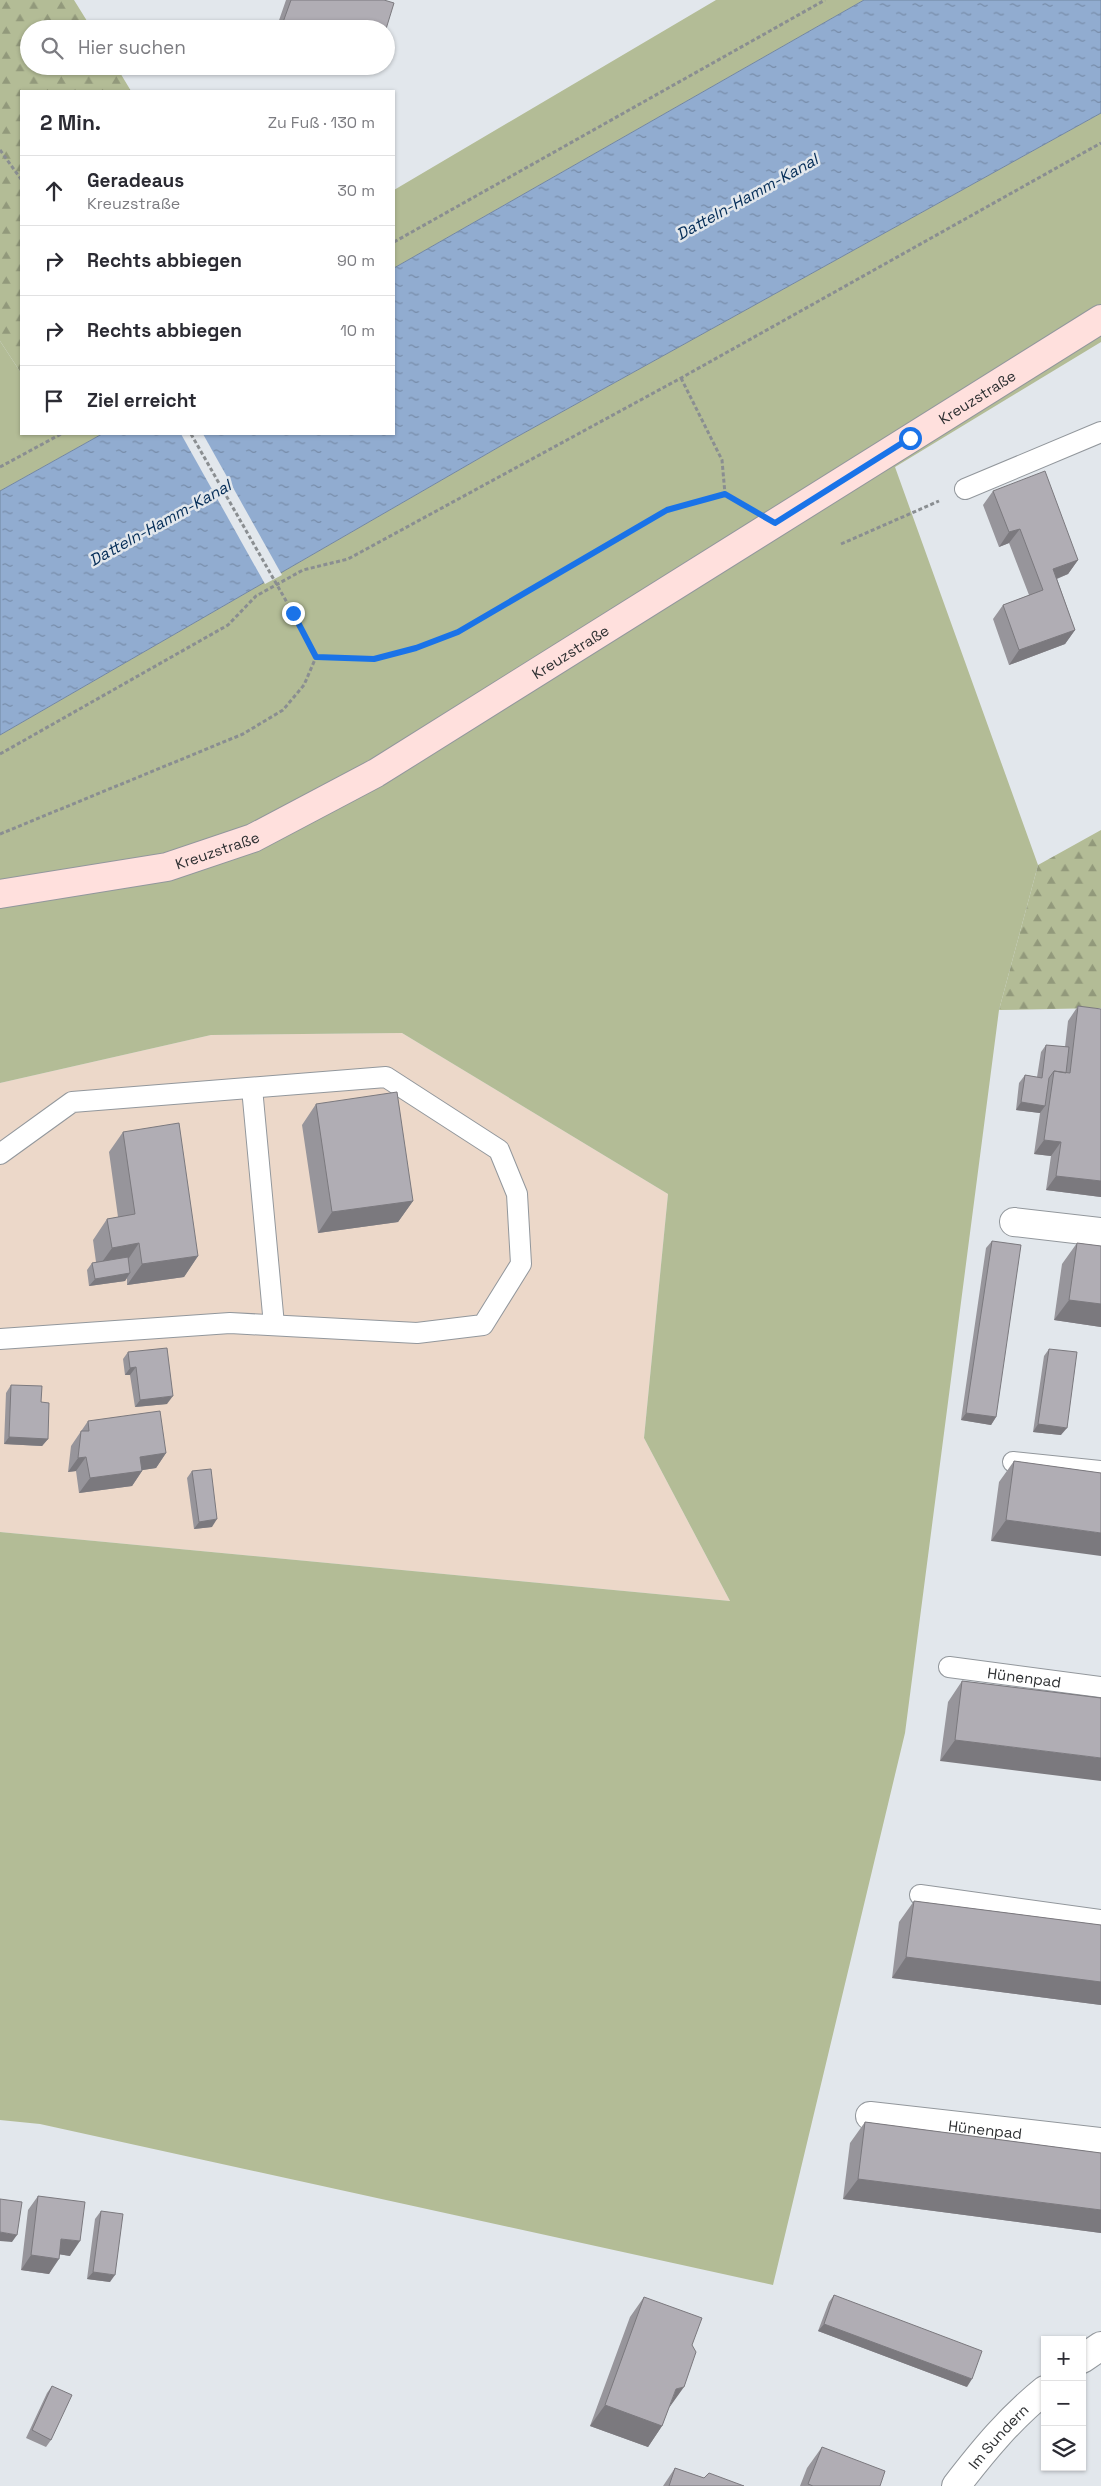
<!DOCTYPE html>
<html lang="de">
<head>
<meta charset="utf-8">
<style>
  :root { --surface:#fff; --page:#f7f7f7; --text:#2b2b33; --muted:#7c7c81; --line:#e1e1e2 }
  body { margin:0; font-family:"Space Grotesk",sans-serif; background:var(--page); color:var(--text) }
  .controls { position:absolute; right:15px; bottom:15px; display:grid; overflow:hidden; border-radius:0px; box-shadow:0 1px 4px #0004 }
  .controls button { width:45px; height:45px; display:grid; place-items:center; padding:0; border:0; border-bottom:1px solid var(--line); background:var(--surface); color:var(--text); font:25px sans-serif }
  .stop { position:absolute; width:15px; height:15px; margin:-11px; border:4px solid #1a73e8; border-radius:50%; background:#fff }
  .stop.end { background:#1a73e8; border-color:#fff; box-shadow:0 1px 5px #0008 }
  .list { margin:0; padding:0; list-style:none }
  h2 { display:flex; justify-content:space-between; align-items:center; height:65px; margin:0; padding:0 20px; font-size:21px }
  h2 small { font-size:16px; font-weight:400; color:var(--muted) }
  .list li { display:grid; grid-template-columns:32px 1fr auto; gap:15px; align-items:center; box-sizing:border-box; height:70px; padding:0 20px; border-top:1px solid var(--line) }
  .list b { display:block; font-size:19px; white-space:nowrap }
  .list p { margin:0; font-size:16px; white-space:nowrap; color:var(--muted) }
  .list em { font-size:16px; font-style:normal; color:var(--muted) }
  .icon { flex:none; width:28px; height:28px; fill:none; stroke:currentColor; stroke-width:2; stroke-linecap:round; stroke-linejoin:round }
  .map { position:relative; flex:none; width:1101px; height:2486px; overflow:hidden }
  .search { position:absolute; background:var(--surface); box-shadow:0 1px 4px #0004; left:20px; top:20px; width:375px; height:55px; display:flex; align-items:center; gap:12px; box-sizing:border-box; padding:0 18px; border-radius:28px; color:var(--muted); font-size:19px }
  .panel { position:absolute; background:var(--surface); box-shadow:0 1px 4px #0004; left:20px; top:90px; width:375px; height:345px; border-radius:0px }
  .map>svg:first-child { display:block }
</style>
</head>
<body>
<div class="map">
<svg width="1101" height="2486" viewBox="0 0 1101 2486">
  <defs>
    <pattern id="forest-firs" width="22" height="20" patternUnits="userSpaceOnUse" patternTransform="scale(1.25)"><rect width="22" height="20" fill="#b3bc96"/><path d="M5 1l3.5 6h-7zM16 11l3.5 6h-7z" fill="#92997b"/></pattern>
    <pattern id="water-ripples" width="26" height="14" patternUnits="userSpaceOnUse" patternTransform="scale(1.25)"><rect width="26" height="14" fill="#91acd0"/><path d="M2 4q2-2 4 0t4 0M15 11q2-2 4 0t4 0" fill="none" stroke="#778ca9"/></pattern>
  </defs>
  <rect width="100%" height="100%" fill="#e2e7ec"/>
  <path fill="#ecd8c9" d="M402,1033L668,1194L644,1438L730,1601L0,1532V1083L211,1035Z"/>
  <path fill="#b3bc96" d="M716,0H864L394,268V190Z
    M1101,113V342L895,467L1038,865L999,1010L905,1733L773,2285L40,2124L0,2120V1532L730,1601L644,1438L668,1194L402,1033L211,1035L0,1083V735L504,444Z
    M0,341L21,373V434H102L0,491Z"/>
  <path fill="url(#forest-firs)" d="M0,0H74L92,29H29V66H116L131,91H21V373L0,341Z
    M1101,830V1008L999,1010L1038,865Z"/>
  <path fill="url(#water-ripples)" stroke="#7387a1" d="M864,0H1101V113L504,444L0,735V491L102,434H394V268Z"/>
  <path fill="#e2e7ec" d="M181,434H203L282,575L265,584Z"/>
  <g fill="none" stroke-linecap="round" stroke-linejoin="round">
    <g stroke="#92979c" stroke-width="22">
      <g id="lane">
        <path d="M965,489L1101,432"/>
        <path d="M252,1088L274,1325"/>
        <path d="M0,1154L72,1102L386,1077L499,1150L517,1194L521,1264L483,1325L417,1333L230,1323L0,1339"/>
        <path d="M1013,1462L1101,1471"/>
        <path id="s1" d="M949,1667L1101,1687"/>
        <path d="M920,1895L1101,1920"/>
      </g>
    </g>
    <g stroke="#92979c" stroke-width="30">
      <g id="street">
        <path d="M1014,1222L1101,1232"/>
        <path id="s2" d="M870,2116L1101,2142"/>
        <path d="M1082,2359L1101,2346"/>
        <path id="s3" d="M956,2486C983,2451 1010,2418 1045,2390"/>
      </g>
    </g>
    <g stroke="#92979c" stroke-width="30">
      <g id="secondary">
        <path id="s4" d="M0,894L167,867L253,838L376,773L1101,319"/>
      </g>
    </g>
    <path stroke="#8a8e91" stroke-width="3" stroke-dasharray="4 2.5" stroke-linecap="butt" d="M0,150L21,179
      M394,242L825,0
      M681,378L722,460L725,494
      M0,467L61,434
      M841,544L939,501
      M293,613L316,657
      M316,657L375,659L416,648L458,632L667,510L725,494L742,504
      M0,754L228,625L256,596L303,570L348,559L681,378L1101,143
      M0,834L243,734L283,710L304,685L316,657"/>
    <use href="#lane" stroke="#fff" stroke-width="20"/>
    <use href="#street" stroke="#fff" stroke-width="28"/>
    <use href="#secondary" stroke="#ffe0dd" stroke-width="28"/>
    <path stroke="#8a8e91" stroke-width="3" stroke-dasharray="4 2.5" stroke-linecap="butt" d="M191,434L293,613"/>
  </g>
  <path fill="#97959b" d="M286,0H384L386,29H276Z
    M993,491L1078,560L1068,574L1057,579L1075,630L1065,644L1009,665L993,619L1003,605L1029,595L1009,543L999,547L983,505Z
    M1078,1006L1101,1197L1046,1190L1051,1156L1034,1154L1040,1113L1016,1110L1019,1083L1025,1075L1037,1077L1041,1052L1046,1045L1065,1047L1068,1021Z
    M316,1104L413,1201L398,1222L318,1233L302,1125Z
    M123,1132L198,1256L184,1277L127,1285V1278L125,1281L89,1286L87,1270L92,1263L96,1262L93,1240L107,1219L118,1217L109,1152Z
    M992,1241L996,1417L991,1425L961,1420L986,1248Z
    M1077,1243L1101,1246V1327L1054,1320L1062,1264Z
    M1049,1349L1061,1435L1033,1432L1044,1356Z
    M128,1352L167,1404L135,1407L130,1375H125L123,1359Z
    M11,1385L41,1402L48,1439L42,1446L4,1444L6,1393Z
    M88,1421L166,1453L156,1468L142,1470V1471L132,1486L79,1493L76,1471L68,1472L71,1446Z
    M1014,1461L1101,1473L991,1541L999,1482Z
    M192,1471L212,1527L194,1529L187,1478Z
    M962,1681L1101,1698L940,1761L948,1702Z
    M914,1901L1101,1925V2005L892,1978L899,1922Z
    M865,2122L1101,2153V2233L843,2199L850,2143Z
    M38,2196L70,2256L59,2254L49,2274L21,2270L28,2210Z
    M101,2211L110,2282L87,2279L95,2219Z
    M834,2295L967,2387L818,2331L829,2302Z
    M644,2297L669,2407L662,2426L648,2447L590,2426L630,2317Z
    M52,2386L51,2440L46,2447L26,2438L47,2393Z
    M822,2447L880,2486H800L807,2468Z
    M675,2468L704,2478L744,2486H663Z"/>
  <path fill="#7b797e" d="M282,25L299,29H280Z
    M1020,529L1009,543L999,547L1009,532Z
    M1078,560L1068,574L1043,584L1053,569Z
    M1075,630L1065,644L1009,665L1019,650Z
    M1021,1102L1045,1106L1040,1113L1016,1110Z
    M1044,1140L1061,1142L1051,1156L1034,1154Z
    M1056,1176L1101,1181V1197L1046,1190Z
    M413,1201L398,1222L318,1233L332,1212Z
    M139,1243L125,1264L97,1269L112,1248Z
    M198,1256L184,1277L127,1285L142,1264Z
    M130,1273L125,1281L89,1286L95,1279Z
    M1069,1300L1101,1304V1327L1054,1320Z
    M136,1367L130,1375H125L130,1368Z
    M173,1396L167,1404L135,1407L140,1400Z
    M966,1413L996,1417L991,1425L961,1420Z
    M1038,1424L1067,1428L1061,1435L1033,1432Z
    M9,1437L48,1439L42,1446L4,1444Z
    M166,1453L156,1468L130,1472L140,1457Z
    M86,1457L76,1471L68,1472L78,1458Z
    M142,1471L132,1486L79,1493L90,1478Z
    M217,1519L212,1527L194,1529L199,1522Z
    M1006,1520L1101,1533V1556L991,1541Z
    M955,1740L1101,1758V1781L940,1761Z
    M906,1957L1101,1982V2005L892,1978Z
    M858,2179L1101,2210V2233L843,2199Z
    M0,2232L17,2235L12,2242L0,2241Z
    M61,2239L80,2241L70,2256L51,2253Z
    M31,2255L59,2259L49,2274L21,2270Z
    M93,2272L115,2275L110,2282L87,2279Z
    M824,2324L972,2379L967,2387L818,2331Z
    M684,2387L669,2408L676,2389Z
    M605,2405L662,2426L648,2447L590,2426Z"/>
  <path fill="#b0adb4" stroke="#7b797e" d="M291,0H384L394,3L386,29H299L282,25Z
    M1045,471L1078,560L1053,569L1075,630L1019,650L1003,605L1043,590L1020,529L1009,532L993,491Z
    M1078,1006L1101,1009V1181L1056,1176L1061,1142L1044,1140L1054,1071L1070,1073Z
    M1046,1045L1069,1047L1066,1073L1054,1071L1049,1078L1045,1106L1021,1102L1025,1075L1042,1078Z
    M397,1092L413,1201L332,1212L316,1104Z
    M179,1123L198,1256L142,1264L139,1243L112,1248L107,1219L135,1214L123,1132Z
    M992,1241L1021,1245L996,1417L966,1413Z
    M1077,1243L1101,1246V1304L1069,1300Z
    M128,1257L130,1273L95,1279L92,1263Z
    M167,1348L173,1396L140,1400L136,1367L130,1368L128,1352Z
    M1049,1349L1077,1352L1067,1428L1038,1424Z
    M11,1385L42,1386L41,1402L49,1403L48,1439L9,1437Z
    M160,1411L166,1453L140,1457L142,1471L90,1478L86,1457L78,1458L81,1431H89L88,1421Z
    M1014,1461L1101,1473V1533L1006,1520Z
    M211,1469L217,1519L199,1522L192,1471Z
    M962,1681L1101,1698V1758L955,1740Z
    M914,1901L1101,1925V1982L906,1957Z
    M865,2122L1101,2153V2210L858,2179Z
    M38,2196L85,2202L80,2241L61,2239L59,2259L31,2255Z
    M0,2199L22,2202L17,2235L0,2232Z
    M101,2211L123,2214L115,2275L93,2272Z
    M834,2295L982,2351L972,2379L824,2324Z
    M644,2297L702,2318L692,2345L696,2352L684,2387L676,2389L662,2426L605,2405Z
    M52,2386L72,2395L51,2440L32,2430Z
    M822,2447L885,2471L880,2486H813L808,2484Z
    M675,2468L704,2478L709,2473L744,2486H669Z"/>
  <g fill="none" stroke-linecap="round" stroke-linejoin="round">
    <path stroke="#1a73e8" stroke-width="6" d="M293,613L316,657L374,659L416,648L458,632L667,510L725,494L775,523L910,438"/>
  </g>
  <g text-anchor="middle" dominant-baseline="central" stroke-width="5" stroke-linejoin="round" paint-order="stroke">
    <g font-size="15" fill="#2e3032" stroke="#e2e7ec">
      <text stroke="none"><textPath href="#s4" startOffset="1108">Kreuzstraße</textPath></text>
      <text stroke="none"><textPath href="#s4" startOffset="628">Kreuzstraße</textPath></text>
      <text stroke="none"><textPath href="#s4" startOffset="222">Kreuzstraße</textPath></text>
      <text stroke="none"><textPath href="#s1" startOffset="76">Hünenpad</textPath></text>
      <text stroke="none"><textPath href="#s2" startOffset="116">Hünenpad</textPath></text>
      <text stroke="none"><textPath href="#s3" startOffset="65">Im Sundern</textPath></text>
    </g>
    <g font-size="16" font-style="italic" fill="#022b56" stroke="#e2e7ec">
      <text transform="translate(747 197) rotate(-29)">Datteln-Hamm-Kanal</text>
      <text transform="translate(160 523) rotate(-29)">Datteln-Hamm-Kanal</text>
    </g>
  </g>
</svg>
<div class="controls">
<button>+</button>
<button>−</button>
<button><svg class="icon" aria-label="layers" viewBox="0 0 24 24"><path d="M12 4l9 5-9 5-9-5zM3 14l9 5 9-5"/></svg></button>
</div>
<div class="stop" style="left:910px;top:438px"></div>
<div class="stop end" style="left:293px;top:613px"></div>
<div class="search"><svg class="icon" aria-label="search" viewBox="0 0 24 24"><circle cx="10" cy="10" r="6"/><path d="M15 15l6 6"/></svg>Hier suchen</div>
<section class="panel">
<h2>2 Min.<small>Zu Fuß · 130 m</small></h2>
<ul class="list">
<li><svg class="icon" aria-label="ahead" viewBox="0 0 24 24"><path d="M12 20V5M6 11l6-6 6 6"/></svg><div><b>Geradeaus</b><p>Kreuzstraße</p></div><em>30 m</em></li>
<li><svg class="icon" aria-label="right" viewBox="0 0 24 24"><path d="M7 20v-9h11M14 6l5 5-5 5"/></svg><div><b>Rechts abbiegen</b></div><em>90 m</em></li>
<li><svg class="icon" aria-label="right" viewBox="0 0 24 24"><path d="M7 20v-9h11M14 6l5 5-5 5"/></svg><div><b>Rechts abbiegen</b></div><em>10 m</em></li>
<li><svg class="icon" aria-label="arrive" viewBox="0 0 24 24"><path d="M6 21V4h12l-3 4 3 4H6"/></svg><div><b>Ziel erreicht</b></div></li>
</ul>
</section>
</div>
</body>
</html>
